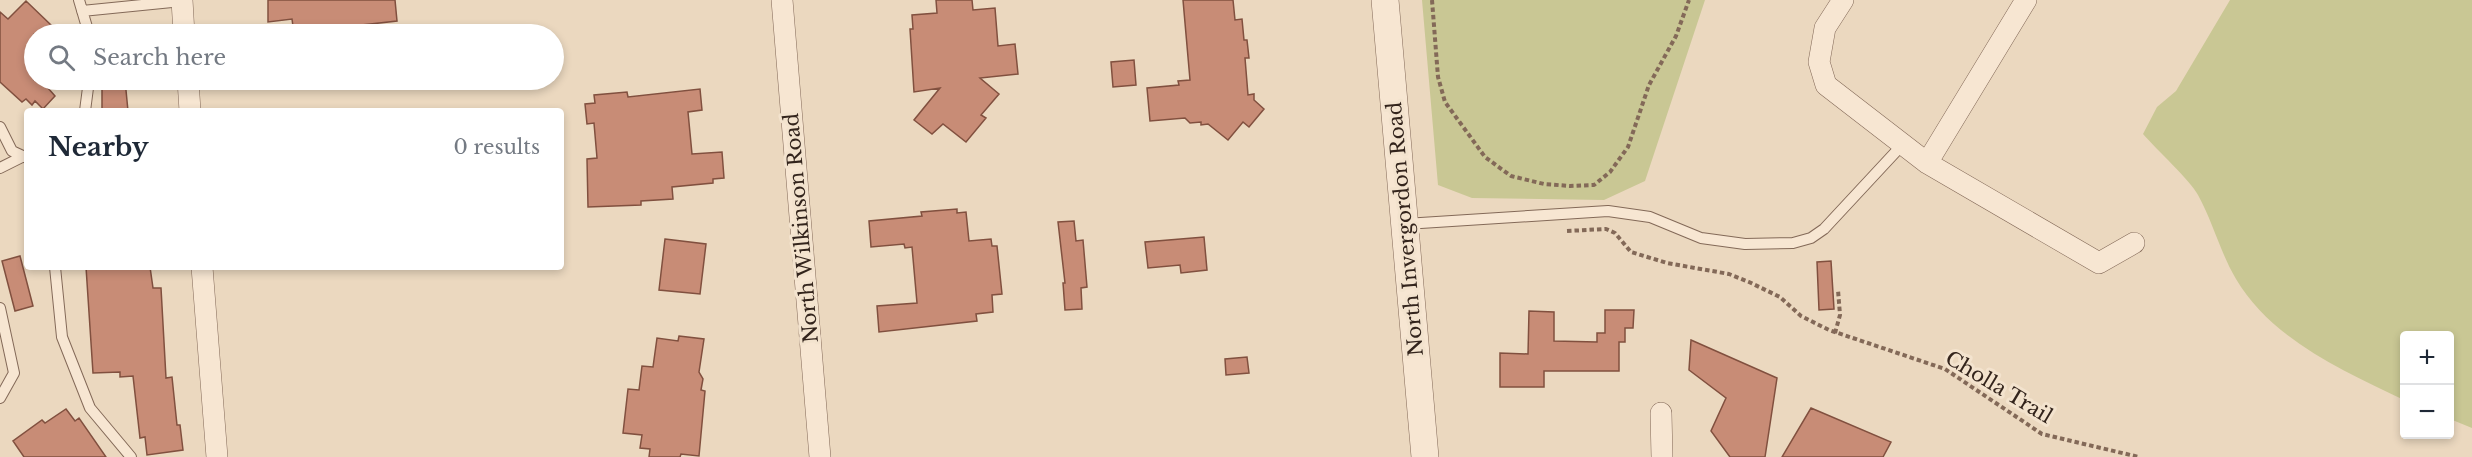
<!DOCTYPE html>
<html lang="en">
<head>
<meta charset="utf-8">
<style>
  :root { --surface:#fff; --page:#f2f2f3; --text:#1f2937; --muted:#747a83; --line:#e0e1e3 }
  body { margin:0; font-family:"Libre Baskerville",serif; background:var(--page); color:var(--text) }
  .controls { position:absolute; right:18px; bottom:18px; display:grid; overflow:hidden; border-radius:6px; box-shadow:0 3px 9px #0003 }
  .controls button { width:54px; height:54px; display:grid; place-items:center; padding:0; border:0; border-bottom:2px solid var(--line); background:var(--surface); color:var(--text); font:30px sans-serif }
  .list { margin:0; padding:0; list-style:none }
  h2 { display:flex; justify-content:space-between; align-items:center; height:78px; margin:0; padding:0 24px; font-size:26px }
  h2 small { font-size:20px; font-weight:400; color:var(--muted) }
  .icon { flex:none; width:33px; height:33px; fill:none; stroke:currentColor; stroke-width:2; stroke-linecap:round; stroke-linejoin:round }
  .map { position:relative; flex:none; width:2472px; height:457px; overflow:hidden }
  .search { position:absolute; background:var(--surface); box-shadow:0 3px 9px #0003; left:24px; top:24px; width:540px; height:66px; display:flex; align-items:center; gap:15px; box-sizing:border-box; padding:0 21px; border-radius:33px; color:var(--muted); font-size:22px }
  .panel { position:absolute; background:var(--surface); box-shadow:0 3px 9px #0003; left:24px; top:108px; width:540px; height:162px; border-radius:6px }
  .map>svg:first-child { display:block }
</style>
</head>
<body>
<div class="map">
<svg width="2472" height="457" viewBox="0 0 2472 457">
  <rect width="100%" height="100%" fill="#ebd8bf"/>
  <path fill="#c9c794" d="M1422,0H1705L1645,181L1604,200L1472,198L1438,185Z
    M2230,0H2472V428L2450,419V336H2404V400C2344,371 2272,340 2236,279C2220,252 2213,222 2198,195C2191,181 2156,149 2143,134L2157,107L2176,91Z"/>
  <path fill="#c88c76" stroke="#81503f" stroke-width="1.5" d="M268,0H395L397,21L353,26L354,34H294L292,19L268,22Z
    M936,0H972L973,10L995,8L998,46L1015,44L1018,74L980,78L999,94L981,115L986,118L966,142L943,124L932,134L914,120L940,88L914,92L910,29H913L912,15L937,13Z
    M1183,0H1233L1235,20L1242,19L1244,40H1247L1249,58H1245L1248,95L1254,94V100L1264,109L1249,127L1243,122L1228,140L1208,124L1201,125V122L1190,123L1185,118L1150,121L1147,88L1179,85L1178,81L1190,80Z
    M26,1L51,25L42,34H34V80H56L48,88L55,96L43,109L35,101L32,105L26,99L22,102L0,82V12L8,19Z
    M1134,60L1136,85L1113,87L1111,62Z
    M125,80L128,111H102V81Z
    M700,89L702,110L688,112L692,154L722,152L724,178L713,179V183L672,187L673,199L641,201V205L588,207L587,159L597,158L594,123L587,124L585,104L595,103L594,95L627,92L628,97Z
    M957,209V213L966,212L969,241L991,239L992,246H997L1002,294L992,295L993,312L976,314L977,321L879,332L877,306L917,303L912,247L905,248L904,244L871,247L869,221L922,216L921,212Z
    M1074,221L1076,241L1083,240L1087,287L1081,288L1082,309L1065,310L1063,283H1065L1058,222Z
    M1204,237L1207,270L1181,273L1180,265L1148,268L1145,242Z
    M665,239L706,244L700,294L659,290Z
    M20,256L33,306L15,311L2,261Z
    M1831,261L1834,309L1819,310L1817,262Z
    M86,267H150L153,288H161L166,378L172,377L177,425H180L183,450L147,455L145,437L140,438L133,376L120,377V372L93,373Z
    M1605,310H1634L1633,328H1625V342H1619V371H1544V387H1500V353L1528,354L1529,311L1554,312V341L1597,342V333H1605Z
    M679,336L704,339L699,372L703,379L701,390L705,391L699,456L681,454L680,457H649L650,449L640,448L642,435L623,433L628,389L639,390L642,366L653,367L657,338L678,341Z
    M1691,340L1777,378L1765,457H1730L1711,431L1726,398L1689,370Z
    M1247,357L1249,373L1226,375L1225,359Z
    M1811,408L1891,442L1883,457H1782Z
    M66,409L75,421L79,418L106,457H24L13,441L42,420L45,423Z"/>
  <g fill="none" stroke-linecap="round" stroke-linejoin="round">
    <g stroke="#836958" stroke-width="12">
      <path id="service" d="M79,0L89,34
        M82,11L182,1
        M85,111L89,80
        M0,127L12,151L27,158
        M0,168L24,156
        M1405,224L1608,211L1650,217L1701,238L1745,244L1793,243L1811,238L1824,229L1903,144
        M55,267L62,337L90,408L131,457
        M0,308L14,373L0,398"/>
    </g>
    <g stroke="#836958" stroke-width="22">
      <path id="minor" d="M182,0L184,34
        M782,0L820,457
        M1843,0L1825,28L1819,62L1826,85L1927,163L2099,263L2134,243
        M188,80L190,111
        M1927,163L2026,0
        M202,267L217,457
        M1661,413L1662,457"/>
    </g>
    <g stroke="#836958" stroke-width="28">
      <path id="tertiary" d="M1385,0L1425,457"/>
    </g>
    <path stroke="#836958" stroke-width="4" stroke-dasharray="4.5 3" stroke-linecap="butt" d="M1432,0L1438,77L1445,102L1485,157L1511,176L1544,184L1570,186L1594,185L1610,172L1628,147L1649,85L1676,36L1689,0
      M1567,231L1606,229L1615,233L1631,252L1667,263L1729,274L1749,282L1780,297L1801,316L1829,330L1945,369L2042,434L2139,457
      M1835,333L1840,315L1838,290"/>
    <use href="#service" stroke="#f7e6d2" stroke-width="10"/>
    <use href="#minor" stroke="#f7e6d2" stroke-width="21"/>
    <use href="#tertiary" stroke="#f7e6d2" stroke-width="27"/>
  </g>
  <g text-anchor="middle" dominant-baseline="central" stroke-width="6" stroke-linejoin="round" paint-order="stroke">
    <g font-size="20" fill="#33241c" stroke="#f3e3ce">
      <text transform="translate(801 228) rotate(-95)">North Wilkinson Road</text>
      <text transform="translate(1405 229) rotate(-95)">North Invergordon Road</text>
      <text transform="translate(1999 387) rotate(31)">Cholla Trail</text>
    </g>
  </g>
</svg>
<div class="controls">
<button>+</button>
<button>−</button>
</div>
<div class="search"><svg class="icon" aria-label="search" viewBox="0 0 24 24"><circle cx="10" cy="10" r="6"/><path d="M15 15l6 6"/></svg>Search here</div>
<section class="panel">
<h2>Nearby<small>0 results</small></h2>
<ul class="list">
</ul>
</section>
</div>
</body>
</html>
